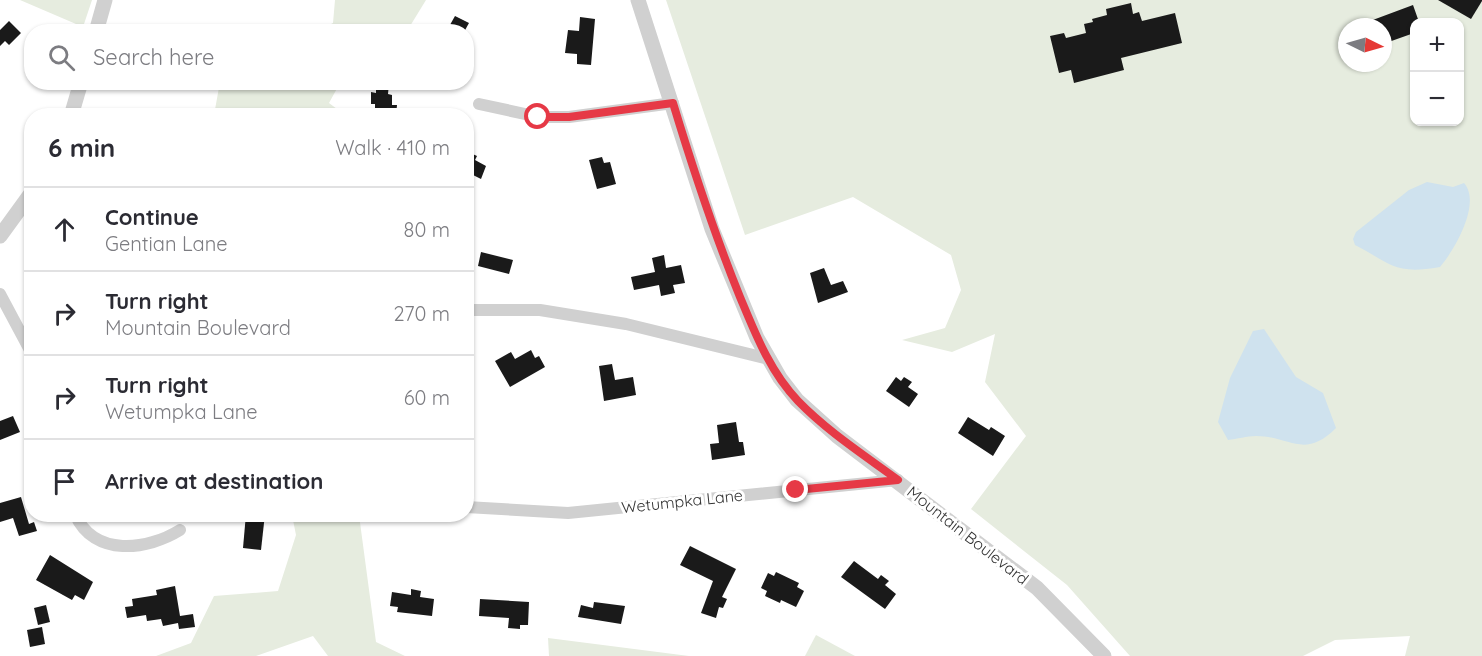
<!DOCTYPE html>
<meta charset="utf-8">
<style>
:root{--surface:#fff;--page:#f7f7f7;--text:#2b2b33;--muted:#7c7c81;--line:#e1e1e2}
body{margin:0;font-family:Quicksand,sans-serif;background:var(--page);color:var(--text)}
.controls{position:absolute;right:18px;top:18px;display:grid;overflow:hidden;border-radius:12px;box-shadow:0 2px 4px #0004}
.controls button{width:54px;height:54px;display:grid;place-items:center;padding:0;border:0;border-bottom:2px solid var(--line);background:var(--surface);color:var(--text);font:30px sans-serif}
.compass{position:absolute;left:1338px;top:18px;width:54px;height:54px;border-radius:50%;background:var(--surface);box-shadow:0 2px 4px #0004;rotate:95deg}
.stop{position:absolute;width:18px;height:18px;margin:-14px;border:4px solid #e63946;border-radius:50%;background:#fff}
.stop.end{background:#e63946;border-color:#fff;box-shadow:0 2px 6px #0008}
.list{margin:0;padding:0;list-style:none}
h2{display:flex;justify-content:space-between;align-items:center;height:78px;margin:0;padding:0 24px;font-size:26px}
h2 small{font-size:20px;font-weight:400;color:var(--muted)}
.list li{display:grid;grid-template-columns:39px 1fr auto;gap:18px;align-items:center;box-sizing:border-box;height:84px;padding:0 24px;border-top:2px solid var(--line)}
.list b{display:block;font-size:22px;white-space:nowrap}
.list p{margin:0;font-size:20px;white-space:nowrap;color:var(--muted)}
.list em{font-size:20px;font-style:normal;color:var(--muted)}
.icon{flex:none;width:33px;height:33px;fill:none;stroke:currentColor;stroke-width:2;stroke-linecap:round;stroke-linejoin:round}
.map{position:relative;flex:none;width:1482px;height:656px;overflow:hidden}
.search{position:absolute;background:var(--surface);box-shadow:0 2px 4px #0004;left:24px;top:24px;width:450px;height:66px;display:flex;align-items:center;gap:15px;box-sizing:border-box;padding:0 21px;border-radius:24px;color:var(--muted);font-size:22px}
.panel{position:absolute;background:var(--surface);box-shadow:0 2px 4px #0004;left:24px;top:108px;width:450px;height:414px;border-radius:24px}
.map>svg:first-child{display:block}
</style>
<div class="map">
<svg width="1482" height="656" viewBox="0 0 1482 656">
<rect width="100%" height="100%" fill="#fff"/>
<g fill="#e6ecdf" fill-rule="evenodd">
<path d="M20,0H92L83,27Z"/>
<path d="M335,0H426L407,31H318L333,23Z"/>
<path d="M666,0H1482V656H1405L1410,636L1335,640L1303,656H1130L1067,585L971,509L1026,436L985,382L995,334L952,352L902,340L945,328L961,290L951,255L853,197L745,235ZM1414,22H1460V122H1414ZM1347,27H1383V63H1347Z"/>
<path d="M220,82L340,83L329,103L345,115H214Z"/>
<path d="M292,515H359L376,642L405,656H328L313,636L256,656H156L191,643L214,596L278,591L296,535Z"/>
<path d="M816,635L855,656H805Z"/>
<path d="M548,638L689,656H549Z"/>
</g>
<g fill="#cfe2ee">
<path d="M1427,182L1453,187L1464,183C1482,203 1454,251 1440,267C1394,275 1392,264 1355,245L1353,239L1356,232L1409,190Z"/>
<path d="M1264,329L1296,377L1323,393L1336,428C1304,460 1290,436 1256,436C1247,436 1237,439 1228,440L1218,422L1230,378L1253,331Z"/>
</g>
<g fill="#1a1a1a">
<path d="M1438,0H1482V1L1471,19Z"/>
<path d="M1131,3L1133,14L1139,12L1142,21L1175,13L1182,43L1121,58L1124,70L1074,83L1071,70L1059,73L1050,36L1064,33L1066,38L1086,33L1084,24L1093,22L1092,19L1107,15L1106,9Z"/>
<path d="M1413,5L1419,22H1414V33L1383,44V27H1354Z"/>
<path d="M455,16L469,23L464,32H446Z"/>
<path d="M580,17L595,19L591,65L577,64V54L565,53L568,30L579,31Z"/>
<path d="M9,21L21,33L9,45L5,41L0,46V30Z"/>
<path d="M376,83H389L388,94L392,95V105H397L396,116L375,115V104H371V92L376,93Z"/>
<path d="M466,151L477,156L475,160L486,166L481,179L469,173L466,179Z"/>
<path d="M602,157L604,163L610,162L616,184L597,189L589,160Z"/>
<path d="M481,252L513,260L509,274L478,266Z"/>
<path d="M664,255L666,268L681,265L685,283L673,285L675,293L661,296L659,285L634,290L631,277L655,272L652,258Z"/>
<path d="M824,268L831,285L843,281L848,292L818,303L810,273Z"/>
<path d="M531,350L535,358L539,356L545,367L510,387L495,361L511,352L515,359Z"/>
<path d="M612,364L615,380L633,377L636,395L604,401L599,366Z"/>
<path d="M896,377L901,381L904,377L912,382L908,387L918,394L909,407L886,391Z"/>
<path d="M13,416L20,432L0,440V421Z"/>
<path d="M968,417L989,430L991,427L1005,436L993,456L958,433Z"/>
<path d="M736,422L739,442H743L745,455L712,460L710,444L719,443L717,425Z"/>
<path d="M21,497L29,524L34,522L37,531L19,536L13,518L0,522V503Z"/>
<path d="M246,514H265L261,550L243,548Z"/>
<path d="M690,546L736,569L722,597L727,599L723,608L719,607L716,618L701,613L713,581L680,565Z"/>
<path d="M50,555L93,582L84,600L75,595L72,600L36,580Z"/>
<path d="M854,561L878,579L881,575L889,581L885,585L896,594L885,609L841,577Z"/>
<path d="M776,572L799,583L797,587L804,591L796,607L781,600L780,603L765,596L767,591L761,588L768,573L774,576Z"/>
<path d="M175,586L180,616L193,614L195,627L179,629L178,623L163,626L161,619L147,621L146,615L127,618L125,607L133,606L132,599L157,595L156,590Z"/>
<path d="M411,589L421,591L420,597L434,599L432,616L397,612L398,607L390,606L392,592L411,595Z"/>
<path d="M480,599L529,602L528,625H520V629L508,628L509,618L479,616Z"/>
<path d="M594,602L625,606L621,624L578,617L581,605L593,608Z"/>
<path d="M46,605L50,622L38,625L34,608Z"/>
<path d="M42,627L45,644L30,647L27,630Z"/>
</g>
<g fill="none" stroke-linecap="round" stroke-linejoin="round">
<g stroke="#d0d0d0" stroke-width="12">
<path d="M479,104L539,117H569L673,103"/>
<path d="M0,294L32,354"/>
<path d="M466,310H540L626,324L769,359"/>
<path d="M466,507L568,513L898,480"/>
<path d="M75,514C94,558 148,550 180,530"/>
</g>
<g stroke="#d0d0d0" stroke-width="15">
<path d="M638,0L712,229L757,338L780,378L797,400L837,436L1037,588L1104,656"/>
<path d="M96,32L105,0"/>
<path d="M71,116L81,82"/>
<path d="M0,236L32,192"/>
</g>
</g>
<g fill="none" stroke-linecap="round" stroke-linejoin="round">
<path stroke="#e63946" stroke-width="8" d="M538,117H569L673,103C693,169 714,233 740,297C755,333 770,372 798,401C827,431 864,455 898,480L796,490"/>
</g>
<g text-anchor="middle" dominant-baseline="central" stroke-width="6" stroke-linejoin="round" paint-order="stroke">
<g font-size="16" fill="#333" stroke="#fff">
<text transform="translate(682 501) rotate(-6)">Wetumpka Lane</text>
<text transform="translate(968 535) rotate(38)">Mountain Boulevard</text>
</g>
</g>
</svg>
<div class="controls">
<button>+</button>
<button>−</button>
</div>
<svg class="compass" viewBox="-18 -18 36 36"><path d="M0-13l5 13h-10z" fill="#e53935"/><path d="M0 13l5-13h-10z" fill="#7c7c81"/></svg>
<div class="stop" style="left:538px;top:117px"></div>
<div class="stop end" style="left:796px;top:490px"></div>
<div class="search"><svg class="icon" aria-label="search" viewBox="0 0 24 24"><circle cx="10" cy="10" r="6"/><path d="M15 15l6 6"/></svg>Search here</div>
<section class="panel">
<h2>6 min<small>Walk · 410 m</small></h2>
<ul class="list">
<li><svg class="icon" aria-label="ahead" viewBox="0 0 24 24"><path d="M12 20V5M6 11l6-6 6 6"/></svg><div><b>Continue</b><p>Gentian Lane</p></div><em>80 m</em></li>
<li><svg class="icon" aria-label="right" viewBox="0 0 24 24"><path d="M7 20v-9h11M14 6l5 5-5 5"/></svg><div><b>Turn right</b><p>Mountain Boulevard</p></div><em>270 m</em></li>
<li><svg class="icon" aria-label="right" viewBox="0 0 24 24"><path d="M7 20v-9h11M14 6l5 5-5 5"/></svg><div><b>Turn right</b><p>Wetumpka Lane</p></div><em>60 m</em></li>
<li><svg class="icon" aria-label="arrive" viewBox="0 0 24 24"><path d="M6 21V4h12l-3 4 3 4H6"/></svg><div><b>Arrive at destination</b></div></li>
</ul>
</section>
</div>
